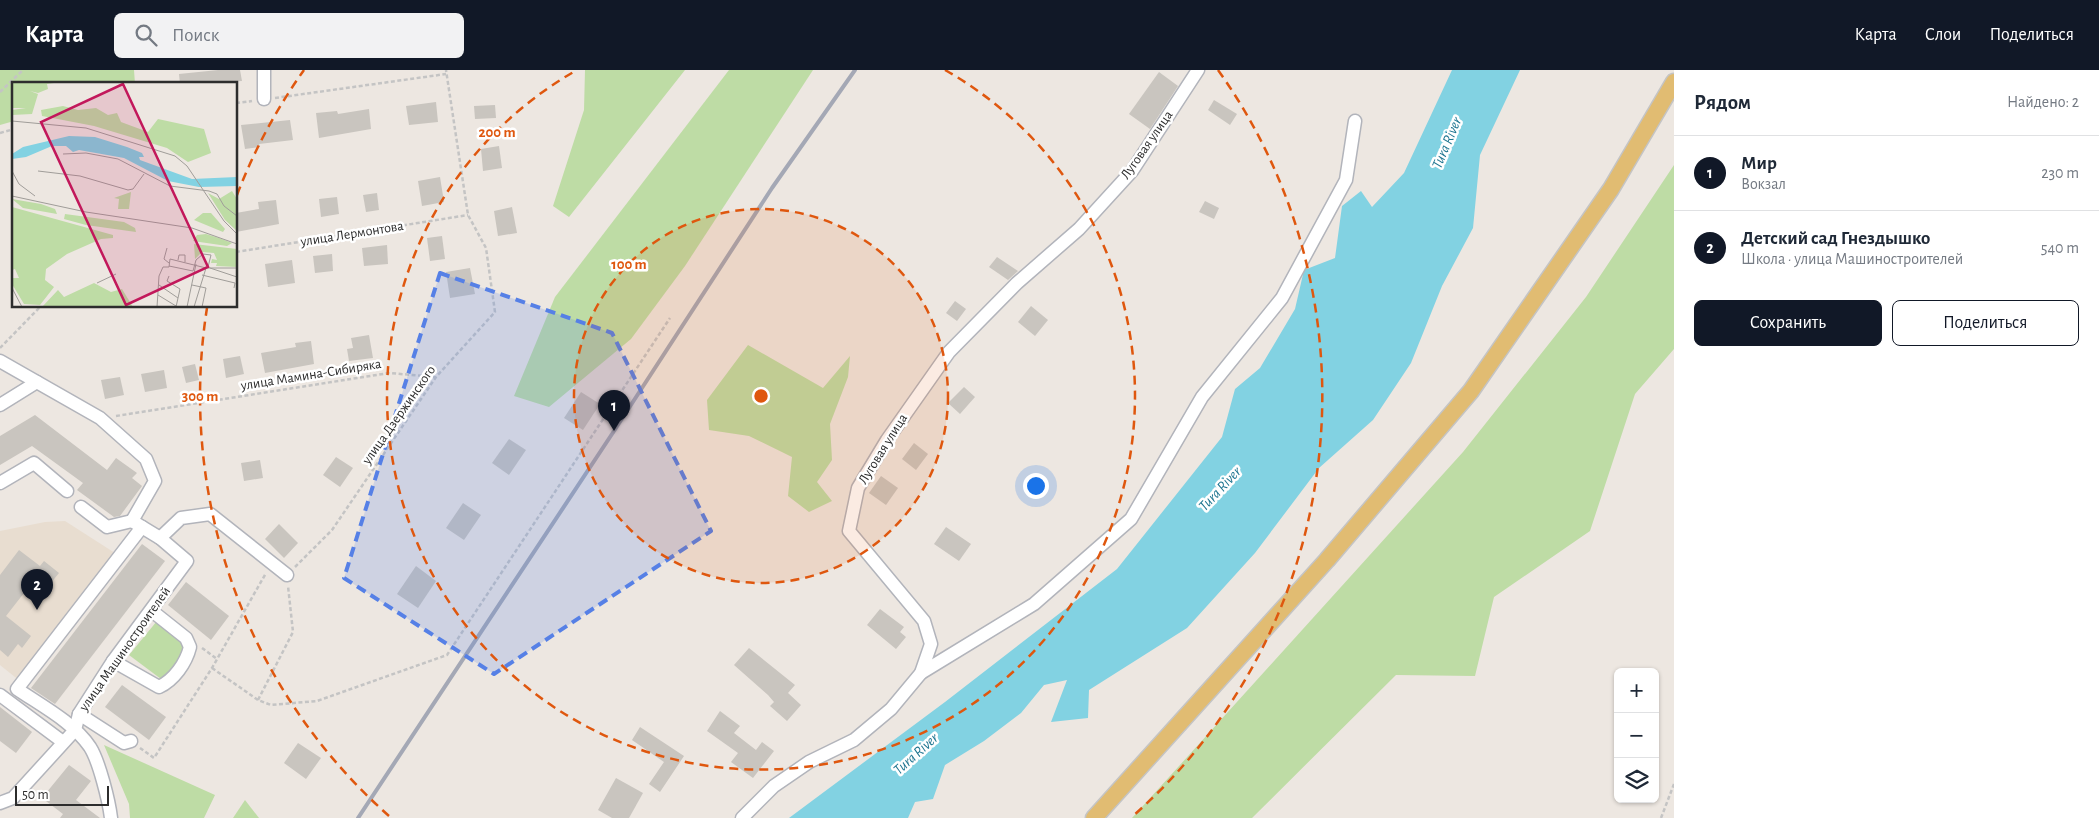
<!DOCTYPE html>
<html lang="ru">
<meta charset="utf-8">
<style>
:root{--surface:#fff;--page:#f2f2f3;--text:#1f2937;--muted:#747a83;--line:#e0e1e3;--accent:#111827}
body{margin:0;font-family:"Alegreya Sans",sans-serif;background:var(--page);color:var(--text)}
.controls{position:absolute;right:15px;bottom:15px;display:grid;overflow:hidden;border-radius:8px;box-shadow:0 1px 4px #0004}
.controls button{width:45px;height:45px;display:grid;place-items:center;padding:0;border:0;border-bottom:1px solid var(--line);background:var(--surface);color:var(--text);font:25px sans-serif}
.scale{position:absolute;left:15px;bottom:12px;width:94px;box-sizing:border-box;padding-left:5px;border:2px solid #2d2d2d;border-top:0;font-size:14px;line-height:18px;white-space:nowrap;color:#2d2d2d;-webkit-text-stroke:4px #fff;paint-order:stroke}
.you{position:absolute;left:1035px;top:415px;width:18px;height:18px;margin:-12px;border:4px solid #fff;border-radius:50%;background:#1a73e8;box-shadow:0 0 0 8px #1a73e833}
.badge{display:grid;place-items:center;width:32px;height:32px;border-radius:50%;background:var(--accent);color:#fff;font-size:16px;font-weight:700}
.pin{position:absolute;translate:-50% -41px;filter:drop-shadow(0 1px 2px #0008)}
.pin::after{content:'';position:absolute;top:26px;width:18px;height:15px;background:inherit;clip-path:polygon(0 0,100% 0,50% 100%)}
.list{margin:0;padding:0;list-style:none}
h2{display:flex;justify-content:space-between;align-items:center;height:65px;margin:0;padding:0 20px;font-size:21px}
h2 small{font-size:16px;font-weight:400;color:var(--muted)}
.list li{display:grid;grid-template-columns:32px 1fr auto;gap:15px;align-items:center;box-sizing:border-box;height:75px;padding:0 20px;border-top:1px solid var(--line)}
.list b{display:block;font-size:19px;white-space:nowrap}
.list p{margin:0;font-size:16px;white-space:nowrap;color:var(--muted)}
.list em{font-size:16px;font-style:normal;color:var(--muted)}
.actions{display:flex;gap:10px;padding:15px 20px}
.actions a{flex:1;padding:11px 0;border:1px solid var(--accent);border-radius:8px;text-align:center;font-size:18px;color:var(--accent)}
.actions .main{background:var(--accent);color:#fff}
.icon{flex:none;width:28px;height:28px;fill:none;stroke:currentColor;stroke-width:2;stroke-linecap:round;stroke-linejoin:round}
.map{position:relative;flex:none;width:1674px;height:748px;overflow:hidden}
header{display:flex;align-items:center;gap:30px;box-sizing:border-box;height:70px;padding:0 25px;background:var(--accent);color:#fff}
header strong{font-size:24px}
nav{display:flex;gap:28px;margin-inline-start:auto;font-size:18px}
.search{width:350px;height:45px;background:var(--page);display:flex;align-items:center;gap:12px;box-sizing:border-box;padding:0 18px;border-radius:8px;color:var(--muted);font-size:19px}
main{display:flex}
aside{flex:1;background:var(--surface)}
.map>svg:first-child{display:block}
</style>
<header>
<strong>Карта</strong>
<div class="search"><svg class="icon" aria-label="search" viewBox="0 0 24 24"><circle cx="10" cy="10" r="6"/><path d="M15 15l6 6"/></svg>Поиск</div>
<nav><a>Карта</a><a>Слои</a><a>Поделиться</a></nav>
</header>
<main>
<div class="map">
<svg width="1674" height="748" viewBox="0 0 1674 748">
<rect width="100%" height="100%" fill="#ede7e1"/>
<path fill="#e8ddd0" d="M65,451L118,485L20,611L0,595V461L45,452Z"/>
<g fill="#bedca5">
<path d="M0,0H134L135,14H14V51L0,55Z"/>
<path d="M585,0H685L569,147L553,136L584,40Z"/>
<path d="M729,0H813L685,196L631,269L549,337L514,326L555,227Z"/>
<path d="M1674,95V279L1635,324L1590,461L1494,527L1475,606L1396,605L1252,748H1132L1463,382L1586,227Z"/>
<path d="M748,275L823,318L850,286L848,307L830,354L832,390L817,412L832,431L809,442L788,426L792,387L749,366L709,360L707,330Z"/>
<path d="M157,551L192,579L169,615L129,585Z"/>
<path d="M104,675L215,725L204,748H130L129,734Z"/>
<path d="M245,730L259,748H233Z"/>
</g>
<path fill="#82d2e2" d="M1452,0H1520L1480,85L1473,158L1442,216L1411,293L1373,350L1319,398L1255,483L1187,558L1089,620L1088,648L1051,652L1067,610L1044,615L1021,643L984,671L945,695L933,729L915,732L908,748H789L945,632L1117,499L1222,367L1235,319L1260,298L1295,239L1304,200L1335,188L1342,136L1361,121L1372,137L1404,103Z"/>
<g fill="#c9c5bf">
<path d="M218,0H240L242,11L180,14L179,4Z"/>
<path d="M1159,2L1178,16L1150,59L1129,44Z"/>
<path d="M1214,30L1237,44L1230,55L1208,40Z"/>
<path d="M436,32L438,52L409,55L406,36Z"/>
<path d="M495,35L496,48L475,49L474,36Z"/>
<path d="M369,39L371,59L319,68L316,43L337,41L338,44Z"/>
<path d="M290,50L293,70L259,74L260,77L245,79L241,55Z"/>
<path d="M499,76L502,98L483,101L481,79Z"/>
<path d="M440,107L444,132L422,136L418,111Z"/>
<path d="M377,123L379,140L366,142L363,125Z"/>
<path d="M337,127L339,144L321,147L319,129Z"/>
<path d="M276,130L279,154L236,162V143L259,139L258,132Z"/>
<path d="M1205,131L1219,138L1214,149L1199,142Z"/>
<path d="M512,137L517,163L498,166L494,141Z"/>
<path d="M442,166L445,189L430,191L427,168Z"/>
<path d="M387,175L388,194L364,196L362,178Z"/>
<path d="M332,184L333,201L315,203L313,186Z"/>
<path d="M997,187L1018,201L1008,210L989,197Z"/>
<path d="M292,190L295,213L268,217L265,194Z"/>
<path d="M470,198L475,224L450,228L446,202Z"/>
<path d="M955,231L966,239L957,251L946,243Z"/>
<path d="M1031,236L1048,250L1035,266L1018,252Z"/>
<path d="M369,265L373,288L349,291L347,279L353,278L351,268Z"/>
<path d="M311,271L314,294L265,303L261,283L296,277L295,273Z"/>
<path d="M240,286L244,304L226,308L223,289Z"/>
<path d="M195,294L199,310L186,313L182,297Z"/>
<path d="M164,300L167,318L145,322L141,304Z"/>
<path d="M120,307L124,325L105,329L101,310Z"/>
<path d="M964,317L975,327L960,344L948,333Z"/>
<path d="M581,322L600,334L583,360L564,348Z"/>
<path d="M35,345L107,400L116,388L137,403L132,408L142,416L120,446L114,447L77,420L83,413L32,376L0,395V366Z"/>
<path d="M509,369L526,380L509,405L492,393Z"/>
<path d="M914,373L928,384L916,400L902,389Z"/>
<path d="M336,387L353,398L340,417L323,405Z"/>
<path d="M260,390L263,408L244,411L241,393Z"/>
<path d="M881,406L898,418L886,435L869,423Z"/>
<path d="M463,433L481,445L464,470L446,458Z"/>
<path d="M279,454L298,473L284,488L265,469Z"/>
<path d="M946,457L971,474L959,491L934,474Z"/>
<path d="M142,474L165,491L55,634L31,618Z"/>
<path d="M19,480L40,496L44,491L59,503L50,514L38,505L6,546L31,566L22,578L18,574L8,587L0,580V505Z"/>
<path d="M416,496L436,511L418,538L397,524Z"/>
<path d="M186,512L229,546L211,570L168,535Z"/>
<path d="M880,539L904,557L900,562L906,567L896,579L867,555Z"/>
<path d="M749,578L795,615L788,623L801,635L787,651L770,636L774,632L768,625L734,595Z"/>
<path d="M122,615L166,647L149,670L105,637Z"/>
<path d="M0,637L32,662L16,683L0,671Z"/>
<path d="M720,641L740,656L734,663L756,680L762,672L774,681L753,708L731,692L738,683L707,661Z"/>
<path d="M640,657L684,686L660,722L649,714L664,692L632,670Z"/>
<path d="M298,673L321,688L306,709L284,693Z"/>
<path d="M69,695L91,711L76,730L100,748H60L63,744L42,728Z"/>
<path d="M616,708L643,723L629,748H612L598,740Z"/>
</g>
<g fill="none" stroke-linecap="round" stroke-linejoin="round">
<defs>
<g id="minor">
<path d="M264,29V0"/>
<path d="M0,291L100,348L146,389L155,411L132,451L160,468L187,491L113,591L79,644L75,660L13,728L0,733"/>
<path d="M0,335L37,312"/>
<path d="M0,413L34,393L67,421"/>
<path d="M81,437L107,457L132,451"/>
<path d="M160,468L181,448L210,444L287,505"/>
<path d="M113,591L159,617C174,610 186,593 190,577L186,568L152,541"/>
<path d="M921,603L1034,534L1131,449L1202,327L1282,228L1346,110L1355,51"/>
<path d="M0,625L63,672"/>
<path d="M79,644L124,673L131,671"/>
<path d="M111,748C109,731 99,691 90,677C73,652 42,636 17,619L142,457"/>
<path d="M742,748L774,716L809,692L854,670L891,639L921,603L931,574L924,551L849,461L858,418L887,370L949,282L1017,213L1079,159L1132,101L1198,0"/>
</g>
<path id="major" d="M1094,748L1327,490L1471,321L1611,119L1674,12"/>
</defs>
<use href="#minor" stroke="#b2b4bb" stroke-width="15"/>
<use href="#major" stroke="#c4c4c4" stroke-width="19"/>
<g stroke="#c4c4c4" stroke-width="2.5" stroke-dasharray="4 2.5" stroke-linecap="butt">
<path d="M0,22L23,0"/>
<path d="M275,28L446,4"/>
<path d="M236,33L252,31"/>
<path d="M0,63L14,59"/>
<path d="M236,182L468,145"/>
<path d="M0,278L41,236"/>
<path d="M116,346L389,303L436,307"/>
<path d="M295,497L332,460L436,307L495,242L486,178L468,145L446,0"/>
<path d="M202,578L217,589"/>
<path d="M212,598L258,630L271,635L317,631L447,585L670,248"/>
<path d="M258,630L293,562L288,516"/>
<path d="M140,678L154,688L212,598L266,503"/>
<path d="M1661,748L1674,714"/>
</g>
<use href="#minor" stroke="#fff" stroke-width="12"/>
<use href="#major" stroke="#e1bc72" stroke-width="16"/>
<path stroke="#a4a8b5" stroke-width="4" d="M358,748L614,361L772,118L855,0"/>
</g>
<path fill="#5680e6" fill-opacity="0.2" stroke="#5680e6" stroke-width="4" stroke-dasharray="10 6" stroke-linejoin="round" d="M440,203L612,263L711,461L494,604L344,508Z"/>
<circle cx="761" cy="326" r="187" fill="#df570e" fill-opacity=".12"/>
<g fill="none" stroke="#df570e" stroke-width="2.5" stroke-dasharray="9 6">
<circle cx="761" cy="326" r="187"/>
<path d="M945 0A374 374 0 1 1 577 0"/>
<path d="M389 746A561 561 0 0 1 207 238M237 125A561 561 0 0 1 304 0M1218 0A561 561 0 0 1 1133 746"/>
</g>
<g text-anchor="middle" dominant-baseline="central" stroke-width="5" stroke-linejoin="round" paint-order="stroke">
<g font-size="14" fill="#2d2d2d" stroke="#fff">
<text transform="translate(1147 75) rotate(-55)">Луговая улица</text>
<text transform="translate(352 164) rotate(-9)">улица Лермонтова</text>
<text transform="translate(311 305) rotate(-9)">улица Мамина-Сибиряка</text>
<text transform="translate(399 345) rotate(-55)">улица Дзержинского</text>
<text transform="translate(883 379) rotate(-58)">Луговая улица</text>
<text transform="translate(125 579) rotate(-55)">улица Машиностроителей</text>
</g>
<g font-size="15" font-style="italic" fill="#1e7590" stroke="#fff">
<text transform="translate(1447 73) rotate(-67)">Tura River</text>
<text transform="translate(1220 419) rotate(-47)">Tura River</text>
<text transform="translate(916 684) rotate(-42)">Tura River</text>
</g>
</g>
<g transform="translate(12 12)">
<rect width="225" height="225" fill="#ede7e1"/>
<path d="M0,0H49L35,2L36,7L26,11L18,9L26,12L20,32L0,33V28L14,26H0ZM51,24L66,28L84,26L96,33L105,31L109,40L136,50L146,37L192,47L199,71L176,80L155,66L82,44L30,34L29,28ZM220,109L225,117V149L213,138L196,111L207,117ZM119,110L117,127H106L107,117L102,116ZM0,117L29,122L43,127L45,132L11,126ZM0,125L101,153V156L89,157L55,172L34,187L33,198L42,205L28,223L12,222L0,202V196H7L3,187L0,188ZM191,131H199L213,147L211,150L182,138ZM53,132L112,140L123,146L124,150L74,143L52,137ZM194,152L207,156L220,161L215,164L181,159L185,153ZM182,162L225,167V185L204,184L205,181H199L200,177L205,178L202,171L190,170L183,177ZM82,201L99,210L110,207L121,225H30L46,208L52,215Z" fill="#bedca5"/>
<path d="M57,54L83,55L115,65L130,71L132,75H127L128,78L180,97L225,95V104L187,105L156,99L112,76L67,68L61,70L54,64H40L14,75L0,77V72L11,65Z" fill="#82d2e2"/>
<path fill="none" stroke="#a09d99" stroke-width="1" d="M0,39L74,46L163,74L175,84L212,139L225,152M51,72L74,71L106,77L158,104L197,109L205,112L212,124L225,134M0,89L7,102L23,114M26,89L68,94L116,108L121,107L132,92M0,114L74,130L180,146L225,162M155,166L152,177L157,181M166,178L167,173H173V180M157,184L181,189L184,178L191,172L199,173L196,185M198,186L225,195M190,193L223,201L222,206M157,194L155,199L168,207L164,225M85,201L104,192M147,203L166,216M180,203L194,206L190,225M0,206L10,225M146,213L164,224M145,225L147,194L151,185H157L158,177L194,186H225M175,225L184,182M182,225L194,186"/>
<path fill="#c2185b" fill-opacity="0.15" stroke="#c2185b" stroke-width="2.5" d="M111,2L196,185L114,223L29,40Z"/>
<rect width="225" height="225" fill="none" stroke="#2d2d2d" stroke-width="2.5"/>
</g>
<circle cx="761" cy="326" r="8" fill="#df570e" stroke="#fff" stroke-width="2.5"/>
<g font-size="15" text-anchor="middle" font-weight="bold" fill="#df570e" stroke="#fff" stroke-width="5" stroke-linejoin="round" paint-order="stroke">
<text x="497" y="67">200 m</text>
<text x="629" y="199">100 m</text>
<text x="200" y="331">300 m</text>
</g>
</svg>
<div class="controls">
<button>+</button>
<button>−</button>
<button><svg class="icon" aria-label="layers" viewBox="0 0 24 24"><path d="M12 4l9 5-9 5-9-5zM3 14l9 5 9-5"/></svg></button>
</div>
<div class="scale">50 m</div>
<div class="you"></div>
<div class="pin badge" style="left:614px;top:361px">1</div>
<div class="pin badge" style="left:37px;top:540px">2</div>
</div>
<aside>
<h2>Рядом<small>Найдено: 2</small></h2>
<ul class="list">
<li><span class="badge">1</span><div><b>Мир</b><p>Вокзал</p></div><em>230 m</em></li>
<li><span class="badge">2</span><div><b>Детский сад Гнездышко</b><p>Школа · улица Машиностроителей</p></div><em>540 m</em></li>
</ul>
<div class="actions"><a class="main">Сохранить</a><a>Поделиться</a></div>
</aside>
</main>
